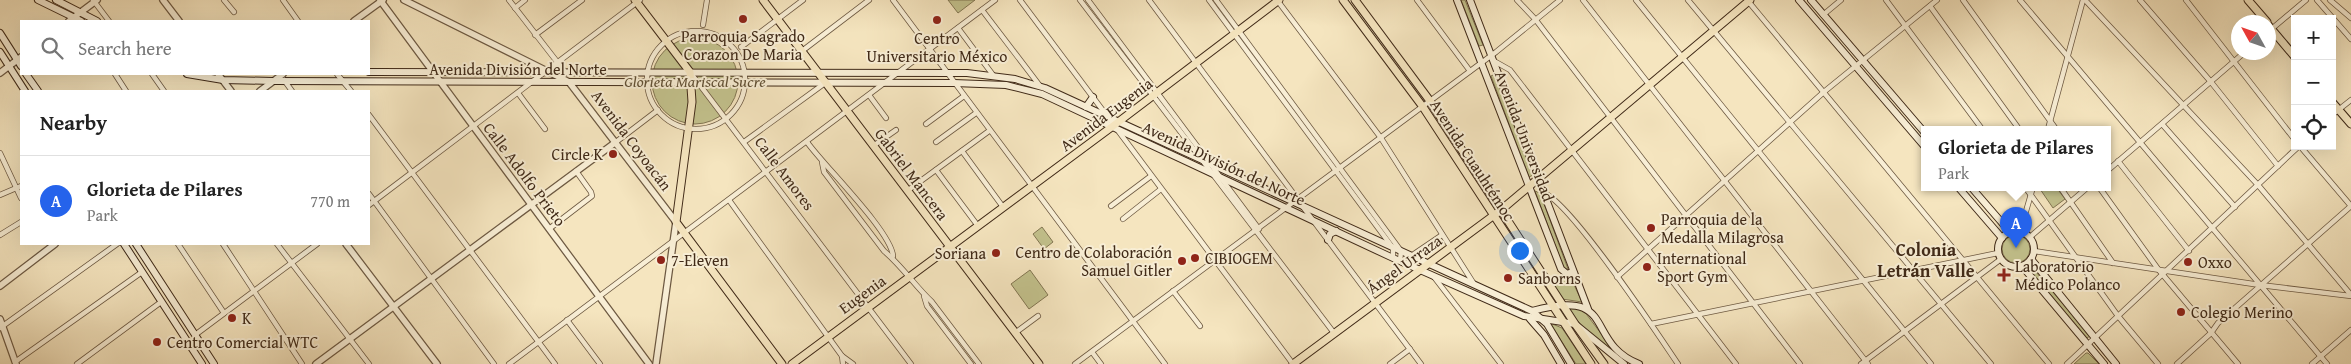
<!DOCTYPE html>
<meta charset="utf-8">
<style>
:root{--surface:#fff;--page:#f2f2f2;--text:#222;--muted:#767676;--line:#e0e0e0;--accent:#2563eb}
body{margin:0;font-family:"Gentium Book Plus",serif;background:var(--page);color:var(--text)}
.controls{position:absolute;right:15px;top:15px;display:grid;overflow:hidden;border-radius:0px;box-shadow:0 5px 20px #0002}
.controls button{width:45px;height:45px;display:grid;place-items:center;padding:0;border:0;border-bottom:1px solid var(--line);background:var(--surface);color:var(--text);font:25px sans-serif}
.compass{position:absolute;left:2231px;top:15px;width:45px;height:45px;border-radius:50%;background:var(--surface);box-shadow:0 5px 20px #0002;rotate:310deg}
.you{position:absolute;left:1519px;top:250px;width:18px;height:18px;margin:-12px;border:4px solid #fff;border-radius:50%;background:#1a73e8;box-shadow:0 0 0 8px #1a73e833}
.badge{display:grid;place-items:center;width:32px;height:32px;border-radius:50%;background:var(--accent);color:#fff;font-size:16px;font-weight:700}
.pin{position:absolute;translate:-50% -41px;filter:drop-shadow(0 1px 2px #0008)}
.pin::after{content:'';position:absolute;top:26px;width:18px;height:15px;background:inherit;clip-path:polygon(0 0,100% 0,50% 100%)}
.popup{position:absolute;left:1921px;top:126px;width:190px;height:65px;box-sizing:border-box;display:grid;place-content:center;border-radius:0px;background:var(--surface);filter:drop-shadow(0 1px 4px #0005);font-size:16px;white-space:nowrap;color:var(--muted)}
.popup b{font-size:19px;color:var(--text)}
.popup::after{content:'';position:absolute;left:50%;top:100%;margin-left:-10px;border:10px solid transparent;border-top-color:var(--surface)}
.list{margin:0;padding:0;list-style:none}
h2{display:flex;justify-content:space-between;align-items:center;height:65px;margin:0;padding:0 20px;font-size:21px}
h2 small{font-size:16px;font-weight:400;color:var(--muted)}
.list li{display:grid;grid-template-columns:32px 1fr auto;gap:15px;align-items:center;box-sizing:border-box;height:90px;padding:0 20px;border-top:1px solid var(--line)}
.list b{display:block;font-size:19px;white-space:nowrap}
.list p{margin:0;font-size:16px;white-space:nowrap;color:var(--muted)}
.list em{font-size:16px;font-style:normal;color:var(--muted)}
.icon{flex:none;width:28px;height:28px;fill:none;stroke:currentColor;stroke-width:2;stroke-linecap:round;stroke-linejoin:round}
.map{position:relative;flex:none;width:2351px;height:364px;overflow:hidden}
.search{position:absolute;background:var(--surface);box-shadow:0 5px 20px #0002;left:20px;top:20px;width:350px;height:55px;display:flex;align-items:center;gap:12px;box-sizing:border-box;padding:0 18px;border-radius:0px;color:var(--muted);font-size:19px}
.panel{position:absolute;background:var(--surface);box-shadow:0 5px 20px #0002;left:20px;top:90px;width:350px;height:155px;border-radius:0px}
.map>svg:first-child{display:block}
</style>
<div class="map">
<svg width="2351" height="364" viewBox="0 0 2351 364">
<rect width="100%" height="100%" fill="#f5e5bf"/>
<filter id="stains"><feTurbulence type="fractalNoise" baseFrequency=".004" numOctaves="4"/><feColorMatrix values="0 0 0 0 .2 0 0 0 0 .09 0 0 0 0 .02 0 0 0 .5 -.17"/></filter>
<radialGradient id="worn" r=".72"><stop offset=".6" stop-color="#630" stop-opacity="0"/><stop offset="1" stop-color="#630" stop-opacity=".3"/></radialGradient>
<g fill="#c3c28d" stroke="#827652">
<path d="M948,0H975L958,13Z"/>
<path d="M1461,0H1465L1483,45L1479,46Z"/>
<circle cx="695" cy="81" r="43"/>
<path d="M1495,74L1533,175L1529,177L1491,76Z"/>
<path d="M2044,187H2056L2065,199L2053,208L2040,189Z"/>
<path d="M1535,191L1540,193L1568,269H1564Z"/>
<path d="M1042,227L1053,242L1044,249L1033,234Z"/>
<circle cx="2016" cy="249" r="14"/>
<path d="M2031,266L2090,336L2087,338L2028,268Z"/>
<path d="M1030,270L1048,295L1029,309L1011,284Z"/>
<path d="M1570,276L1582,302L1562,299L1553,285L1562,277Z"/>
<path d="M1575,307L1584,311L1618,356L1575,321L1567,308Z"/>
<path d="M1550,323L1562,328L1586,364H1576Z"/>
<path d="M2086,353H2088L2099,364H2074Z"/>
</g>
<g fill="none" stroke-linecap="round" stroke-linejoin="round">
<defs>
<g id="minor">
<path d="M93,0L109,21"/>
<path d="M224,0L234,12"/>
<path d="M283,0L298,21"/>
<path d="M509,0L565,72"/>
<path d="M893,0L1165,364"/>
<path d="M1020,0L1293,364"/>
<path d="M1080,0L1334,333"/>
<path d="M1088,0L1259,229"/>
<path d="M1149,0L1299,201"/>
<path d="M1209,0L1393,248V258"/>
<path d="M1216,0L1401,251L1400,261"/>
<path d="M1277,0L1381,138L1474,284"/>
<path d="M1417,0L1470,71"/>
<path d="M1517,0L1535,19L1800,364"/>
<path d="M1583,0L1868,364"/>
<path d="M1636,0L1931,364"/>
<path d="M1688,0L1991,364"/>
<path d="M1886,0L1982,129"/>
<path d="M1963,0L2056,129"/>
<path d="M2020,0L2327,364"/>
<path d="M2085,0L2258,185L2351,295"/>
<path d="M2140,0L2211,82L2278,166"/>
<path d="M2186,0L2295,140"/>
<path d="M2317,0L2351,39"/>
<path d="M2330,0L2351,18"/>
<path d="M1748,1L2049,364"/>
<path d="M1930,6L2019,129"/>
<path d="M515,8L525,0"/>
<path d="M982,10L1040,86"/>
<path d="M1823,15L1841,0"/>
<path d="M703,25L707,0"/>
<path d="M958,28L993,75"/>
<circle cx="696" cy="80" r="49"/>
<path d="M2268,32L2306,0"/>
<path d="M535,35L582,0"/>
<path d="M741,47L803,0"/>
<path d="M802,51L869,0"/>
<path d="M1494,61L1510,70L1736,364"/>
<path d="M690,72L911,364"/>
<path d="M115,74L126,91"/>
<path d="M152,74L164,91"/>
<path d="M337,74L351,91"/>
<path d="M284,80L292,91"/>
<path d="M518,93L545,129"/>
<path d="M869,95L886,118"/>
<path d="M369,115L555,364"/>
<path d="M2332,115L2351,100"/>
<path d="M926,124L964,96"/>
<path d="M2162,124L2235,207"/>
<path d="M2048,129L2083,0"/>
<path d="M616,142L658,110"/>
<path d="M744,142L825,83"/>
<path d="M807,142C823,165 891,231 893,256"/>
<path d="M936,142L976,113"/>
<path d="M873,146L896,130"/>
<path d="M2300,146L2351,206"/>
<path d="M962,151L1003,207"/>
<path d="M0,153L21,198"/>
<path d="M2118,161L2189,251"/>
<path d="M822,162L824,172L884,251C902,266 915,286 932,302L979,364"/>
<path d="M936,170L978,226"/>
<path d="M2107,171L2245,52"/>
<path d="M2025,187L2118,316L2158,364"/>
<path d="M2060,187L2113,263"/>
<path d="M2099,187L2158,269L2238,364"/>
<path d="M907,191L989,131"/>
<path d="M1544,193C1571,203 1657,333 1678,364"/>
<path d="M369,194L494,364"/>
<path d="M0,195L21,186"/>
<path d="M729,200L842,356L853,364"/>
<path d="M369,205L640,0"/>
<path d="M1111,206L1151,176"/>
<path d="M1303,207L1421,364"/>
<path d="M1123,219L1161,189"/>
<path d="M549,229L592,196L591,192L576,171"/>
<path d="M2020,232L2033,187"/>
<path d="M0,235L21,222"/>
<path d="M2030,237L2088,187"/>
<path d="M178,244L224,313"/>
<path d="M223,244L302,364"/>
<path d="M277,244L369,364"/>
<path d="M2034,251L2260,285L2351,296"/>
<path d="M1411,256L1442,235"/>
<path d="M1434,277L1501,364"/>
<path d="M1617,277L1825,91L1937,0"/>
<path d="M1173,291L1200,326"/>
<path d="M924,296L927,306L971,364"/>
<path d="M567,320L600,364"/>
<path d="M1651,324L1998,253"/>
<path d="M0,328L117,244"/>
<path d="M1015,333L1038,316"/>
<path d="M195,335L317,244"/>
<path d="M1092,352L1101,364"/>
<path d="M842,356L843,364"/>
<path d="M15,362L142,272"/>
<path d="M77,364L161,302"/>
<path d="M509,364L995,0"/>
<path d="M1075,364L1496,52L1560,0"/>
<path d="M1390,364L1410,349"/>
<path d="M1861,364L2001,259"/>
<path d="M2067,364L2299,146"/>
<path d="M2177,364L2211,333L2218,323L2351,206"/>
<path d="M2312,364L2351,330"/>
</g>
<g id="tertiary">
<path d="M163,0L179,21"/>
<path d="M380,0L649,364"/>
<path d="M404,0L569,82L676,222L656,364"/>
<path d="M69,21L97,0"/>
<path d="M354,21L383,0"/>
<path d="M0,73L21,57"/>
<path d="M218,74L231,91"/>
<path d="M260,91L283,74"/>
<path d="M346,244L437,364"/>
<path d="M0,286L55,244"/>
<path d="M0,319L16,364"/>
<path d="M316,364L616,142"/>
</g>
<g id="secondary">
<path d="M38,0L81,21"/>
<path d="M56,0L97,21"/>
<path d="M1457,0L1561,269L1567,274L1572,272"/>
<path d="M1470,0L1588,309"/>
<path d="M1799,0L1925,147"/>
<path d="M1811,0L1925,133"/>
<path d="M0,33L21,66"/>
<path d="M0,52L25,91"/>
<path d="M369,72L967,73L1015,79L1045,88L1532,311L1547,324L1571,364"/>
<path d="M26,74L38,91"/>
<path d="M187,74L223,80L273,81L954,83L1006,85L1042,94L1393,258L1524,316L1575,324L1624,364"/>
<path d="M1086,107L1093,97"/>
<path d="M1958,187L2002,238"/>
<path d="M1971,187L2010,232"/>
<circle cx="2016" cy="249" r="18"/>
<path d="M1328,240L1330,234L1336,231"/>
<path d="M124,244L202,364"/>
<path d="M136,244L214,364"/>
<path d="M2031,259L2116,364"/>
<path d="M2022,266L2104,364"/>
<path d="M1532,311C1619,287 1583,342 1639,364"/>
<path d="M1530,319L1544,335L1561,364"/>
</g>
<g id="primary">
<path d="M635,0L690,72L692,102L676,222L782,364"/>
<path d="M763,0L1039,364"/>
<path d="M1343,0L1423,107L1591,364"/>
<path d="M1355,0L1430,101L1575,324L1604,364"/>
<path d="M2248,0L2267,22"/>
<path d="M2268,25L2295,57"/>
<path d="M2332,102L2351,124"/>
<path d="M792,364L1113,126L1279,0"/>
<path d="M1293,364L1501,210L1750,0"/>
</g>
</defs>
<use href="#minor" stroke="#6d5942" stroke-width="6"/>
<use href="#tertiary" stroke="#6d5942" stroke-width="8"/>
<use href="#secondary" stroke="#402a18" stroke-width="8"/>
<use href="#primary" stroke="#402a18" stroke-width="9"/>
<use href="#minor" stroke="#f8eed5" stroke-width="4.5"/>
<use href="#tertiary" stroke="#f8eed5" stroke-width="5.5"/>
<use href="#secondary" stroke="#f8eed5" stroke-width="6"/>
<use href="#primary" stroke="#f5e5bf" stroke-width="7"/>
</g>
<g fill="#8f2418" stroke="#f8eed5" stroke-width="2">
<circle cx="743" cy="19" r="5"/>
<circle cx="937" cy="20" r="5"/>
<circle cx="613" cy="154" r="5"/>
<circle cx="1651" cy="228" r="5"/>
<circle cx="996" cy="253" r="5"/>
<circle cx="1195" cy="258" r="5"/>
<circle cx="661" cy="260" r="5"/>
<circle cx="1182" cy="261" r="5"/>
<circle cx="2188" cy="262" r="5"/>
<circle cx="1647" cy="267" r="5"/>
<path d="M2001.5 267.5h5v5h5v5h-5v5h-5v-5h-5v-5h5z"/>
<circle cx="1508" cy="278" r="5"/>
<circle cx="2181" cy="312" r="5"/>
<circle cx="232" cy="318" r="5"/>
<circle cx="157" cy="342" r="5"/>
</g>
<g text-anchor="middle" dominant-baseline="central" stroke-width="4" stroke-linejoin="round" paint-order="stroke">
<g font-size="16" fill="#402a18" stroke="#f8eed5" text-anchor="start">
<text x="743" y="36" text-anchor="middle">Parroquia Sagrado<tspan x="743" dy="18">Corazon De Maria</tspan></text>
<text x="937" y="38" text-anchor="middle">Centro<tspan x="937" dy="18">Universitario México</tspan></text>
<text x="603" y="154" text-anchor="end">Circle K</text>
<text x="1661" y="219">Parroquia de la<tspan x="1661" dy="18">Medalla Milagrosa</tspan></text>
<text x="1172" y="252" text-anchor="end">Centro de Colaboración<tspan x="1172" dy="18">Samuel Gitler</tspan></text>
<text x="986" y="253" text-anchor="end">Soriana</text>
<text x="1205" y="258">CIBIOGEM</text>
<text x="1657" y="258">International<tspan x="1657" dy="18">Sport Gym</tspan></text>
<text x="671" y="260">7-Eleven</text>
<text x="2198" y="262">Oxxo</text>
<text x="2015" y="266">Laboratorio<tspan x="2015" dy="18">Médico Polanco</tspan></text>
<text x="1518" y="278">Sanborns</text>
<text x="2191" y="312">Colegio Merino</text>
<text x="242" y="318">K</text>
<text x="167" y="342">Centro Comercial WTC</text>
</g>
<g font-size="16" fill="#402a18" stroke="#f8eed5">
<text x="518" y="69">Avenida División del Norte</text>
<text transform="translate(1106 114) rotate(-37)">Avenida Eugenia</text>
<text transform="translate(1525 136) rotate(69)">Avenida Universidad</text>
<text transform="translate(632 140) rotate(53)">Avenida Coyoacán</text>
<text transform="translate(1473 160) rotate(57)">Avenida Cuauhtémoc</text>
<text transform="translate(1224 163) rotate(25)">Avenida División del Norte</text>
<text transform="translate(785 173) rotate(53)">Calle Amores</text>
<text transform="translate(525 174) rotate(53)">Calle Adolfo Prieto</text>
<text transform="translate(912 174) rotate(53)">Gabriel Mancera</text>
<text transform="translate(1404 264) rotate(-36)">Ángel Urraza</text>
<text transform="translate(862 294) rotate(-36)">Eugenia</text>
</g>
<g font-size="16" font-style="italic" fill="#615035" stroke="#f8eed5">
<text x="695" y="81">Glorieta Mariscal Sucre</text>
</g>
<g font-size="18" font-weight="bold" fill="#402a18" stroke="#f8eed5">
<text x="1926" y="249">Colonia<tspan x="1926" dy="21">Letrán Valle</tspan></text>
</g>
</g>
<rect width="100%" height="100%" filter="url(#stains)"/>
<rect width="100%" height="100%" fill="url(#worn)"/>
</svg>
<div class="controls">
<button>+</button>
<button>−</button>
<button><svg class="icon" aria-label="locate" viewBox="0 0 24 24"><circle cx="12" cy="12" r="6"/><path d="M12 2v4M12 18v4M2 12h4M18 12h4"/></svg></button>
</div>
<svg class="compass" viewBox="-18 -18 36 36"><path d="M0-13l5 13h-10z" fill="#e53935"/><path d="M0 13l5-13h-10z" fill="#767676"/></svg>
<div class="you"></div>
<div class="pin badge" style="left:2016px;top:248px">A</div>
<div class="popup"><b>Glorieta de Pilares</b>Park</div>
<div class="search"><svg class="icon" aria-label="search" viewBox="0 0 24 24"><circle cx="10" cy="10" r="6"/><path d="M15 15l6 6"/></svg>Search here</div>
<section class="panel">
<h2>Nearby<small></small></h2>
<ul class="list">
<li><span class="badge">A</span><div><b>Glorieta de Pilares</b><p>Park</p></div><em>770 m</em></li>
</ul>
</section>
</div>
